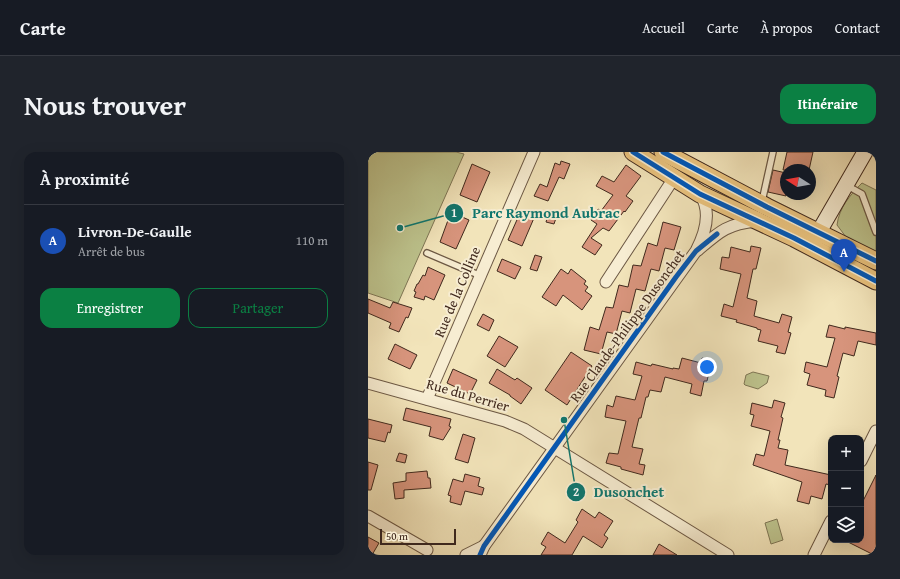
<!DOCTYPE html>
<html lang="fr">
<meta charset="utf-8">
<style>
:root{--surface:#171b24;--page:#20242c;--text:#f1f3f6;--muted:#9ea1a6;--line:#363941;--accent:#0b8043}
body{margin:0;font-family:"Gentium Book Plus",serif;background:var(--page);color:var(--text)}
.controls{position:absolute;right:12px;bottom:12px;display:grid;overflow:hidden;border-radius:8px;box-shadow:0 4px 16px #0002}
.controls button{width:36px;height:36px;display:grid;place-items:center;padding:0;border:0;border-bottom:1px solid var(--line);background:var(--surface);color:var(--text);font:20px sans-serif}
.compass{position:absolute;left:412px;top:12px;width:36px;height:36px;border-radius:50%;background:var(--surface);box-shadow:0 4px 16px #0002;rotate:281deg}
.scale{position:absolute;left:12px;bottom:10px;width:76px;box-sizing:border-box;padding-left:4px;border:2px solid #40291d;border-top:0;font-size:11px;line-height:14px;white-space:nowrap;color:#40291d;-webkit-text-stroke:3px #f7edd2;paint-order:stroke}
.you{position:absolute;left:339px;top:215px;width:14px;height:14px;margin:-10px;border:3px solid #fff;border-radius:50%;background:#1a73e8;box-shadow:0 0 0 6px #1a73e833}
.badge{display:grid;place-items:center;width:26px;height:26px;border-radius:50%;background:var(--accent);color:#fff;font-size:13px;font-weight:700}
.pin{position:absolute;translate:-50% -33px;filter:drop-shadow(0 1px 2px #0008)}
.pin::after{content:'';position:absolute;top:21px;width:14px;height:12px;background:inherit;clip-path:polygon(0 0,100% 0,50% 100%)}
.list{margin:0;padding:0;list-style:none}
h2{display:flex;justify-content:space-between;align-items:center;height:52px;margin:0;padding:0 16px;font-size:17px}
h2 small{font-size:13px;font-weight:400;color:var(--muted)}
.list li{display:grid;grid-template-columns:26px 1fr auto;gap:12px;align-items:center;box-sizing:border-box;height:72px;padding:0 16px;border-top:1px solid var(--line)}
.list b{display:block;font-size:15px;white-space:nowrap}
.list p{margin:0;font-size:13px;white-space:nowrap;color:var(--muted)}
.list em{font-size:13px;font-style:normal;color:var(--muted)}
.actions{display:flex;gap:8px;padding:12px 16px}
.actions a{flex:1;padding:9px 0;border:1px solid var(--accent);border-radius:12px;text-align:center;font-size:14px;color:var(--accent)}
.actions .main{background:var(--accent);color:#fff}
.icon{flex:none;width:22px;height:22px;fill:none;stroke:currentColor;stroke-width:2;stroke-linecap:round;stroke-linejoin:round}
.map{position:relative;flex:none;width:508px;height:403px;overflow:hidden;border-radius:12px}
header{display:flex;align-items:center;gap:24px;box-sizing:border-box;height:56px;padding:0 20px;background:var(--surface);border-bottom:1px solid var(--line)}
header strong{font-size:19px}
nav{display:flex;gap:22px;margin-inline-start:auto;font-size:14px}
.intro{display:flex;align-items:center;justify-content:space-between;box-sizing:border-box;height:96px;padding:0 24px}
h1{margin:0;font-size:28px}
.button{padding:10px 18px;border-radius:12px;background:var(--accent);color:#fff;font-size:14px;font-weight:700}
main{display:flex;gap:24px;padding:0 24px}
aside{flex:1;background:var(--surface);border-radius:12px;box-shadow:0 4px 16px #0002}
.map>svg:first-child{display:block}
</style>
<header>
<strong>Carte</strong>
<nav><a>Accueil</a><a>Carte</a><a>À propos</a><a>Contact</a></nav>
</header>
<div class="intro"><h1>Nous trouver</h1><a class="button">Itinéraire</a></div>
<main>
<aside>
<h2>À proximité<small></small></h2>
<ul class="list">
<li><span class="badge" style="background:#1a4fb4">A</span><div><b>Livron-De-Gaulle</b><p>Arrêt de bus</p></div><em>110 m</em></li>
</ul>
<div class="actions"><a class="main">Enregistrer</a><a>Partager</a></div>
</aside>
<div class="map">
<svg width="508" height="403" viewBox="0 0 508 403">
<rect width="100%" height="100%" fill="#f2e4ba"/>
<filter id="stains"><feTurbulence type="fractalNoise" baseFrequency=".005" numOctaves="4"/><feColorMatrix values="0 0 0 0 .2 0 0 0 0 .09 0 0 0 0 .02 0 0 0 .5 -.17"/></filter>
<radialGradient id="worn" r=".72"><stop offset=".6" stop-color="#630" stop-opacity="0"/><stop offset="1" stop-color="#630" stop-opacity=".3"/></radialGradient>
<g fill="#bdc38d" stroke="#7e7655">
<path d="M0,0H88L96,2L30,151L0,141Z"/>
<path d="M494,31L508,38V100L478,85L469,73C471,56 482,43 494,31Z"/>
<path d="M385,220L401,224L399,231L390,237L377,233L376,232L378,223Z"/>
<path d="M409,367L415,388L403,392L397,371Z"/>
</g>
<g fill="#d7947c" stroke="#40291d">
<path d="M419,0H445L441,18H415Z"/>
<path d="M193,9L202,12L196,27L191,25L180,49L166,44L172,32L179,35L187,11L192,13Z"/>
<path d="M104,12L122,20L109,50L92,43Z"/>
<path d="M258,13L273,24L258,44L265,49L257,60L256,59L241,79L235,76L223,86L234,93L227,103L214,95L229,72L223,68L230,57L233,59L245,43L228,34L234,24L246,30Z"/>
<path d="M405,18L418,21V44L400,40Z"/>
<path d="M83,60L101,68L88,97L72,90Z"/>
<path d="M181,60L189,63L186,72L178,70Z"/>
<path d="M152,61L166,66L154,94L140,88Z"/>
<path d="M295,70L313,75L306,98L297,96L291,119L283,117L277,139L268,137L262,161L254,159L248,182L239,180L233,202L216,198L222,175L231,178L238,155L245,156L251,133L260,135L265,113L273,114L280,91L289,94Z"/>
<path d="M383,94L393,96L388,117H385L379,146L389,149L386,164L411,171L414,162L424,165L420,180L423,181L417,202L408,200L410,194L390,189L393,178L389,177V176L368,170L369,168L353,164L356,152L365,155L373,122L352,117L354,105L361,106L363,95L382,100Z"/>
<path d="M167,103L174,105L169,119L162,117Z"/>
<path d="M134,107L153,115L147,127L129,119Z"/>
<path d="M60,115L77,123L66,148L57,144L56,148L46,145L48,140L46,139L49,132H50L55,123L57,124Z"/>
<path d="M193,117L200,122L203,117L218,129L216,132L220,135L217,139L224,144L214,158L195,143L188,154L174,145Z"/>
<path d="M0,147L22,156L25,150L44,156L40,166L38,165L31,180L21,176L23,171L0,161Z"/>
<path d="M115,162L126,168L121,179L109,173Z"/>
<path d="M461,173L477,177V175L508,181V193L490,189L486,204L475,201L469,224L471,225L466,246L457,244L458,238L439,233L442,222L436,220L438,210L459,215L467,186L458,185Z"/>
<path d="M131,184L150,195L137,215L119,204Z"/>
<path d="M27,192L49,203L42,217L20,207Z"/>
<path d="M203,200L224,214L199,253L177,238Z"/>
<path d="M314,206L333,211L334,206L344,208L339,229H336L333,244L322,241L324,232L297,225L293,240L282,238L280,245H278L273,266H271L264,295L275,297L271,312L277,313L275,323L253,317V315L238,311L241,301L250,302L258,269L237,265L239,253L245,255L248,244L267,248L274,224L265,222L268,210L283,214L284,212L305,217V216L311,217Z"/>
<path d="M85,217L109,228L102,242L79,231Z"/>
<path d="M129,217L147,228L149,226L164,236L153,252L142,244V243L121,231Z"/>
<path d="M406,248L417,251L413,265L415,266L410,288H412L410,296L420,298L417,313L463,323V333L458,332L454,347L443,344L441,352L429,349L434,330L385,313L388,302L396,304L402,279L383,274L386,263L382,262L384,251L404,256Z"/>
<path d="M38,256L83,267L81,274L83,275L75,288L61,284L63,275L35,268Z"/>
<path d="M0,267L24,273L22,281L20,280L17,290L0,286Z"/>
<path d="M95,282L107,286L100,311L87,307Z"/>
<path d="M31,301L39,303L37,311L28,309Z"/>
<path d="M0,310L10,313L3,338H0Z"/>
<path d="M59,319L60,326H62L63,336L36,338V346L27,347L25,331L38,329V321Z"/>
<path d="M97,322L112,326L110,334L116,336L114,343L97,339L93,353L82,350L83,344L80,343L85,327L95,330Z"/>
<path d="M508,323V403H506L476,388H493V353Z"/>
<path d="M214,357L227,366L231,360L245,369L236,383L240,386L234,396L215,384L204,403H173L178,395L173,392L180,380L197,391L210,370L208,368Z"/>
<path d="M0,385L11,391L4,403H0Z"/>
<path d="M291,392L309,403H285Z"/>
</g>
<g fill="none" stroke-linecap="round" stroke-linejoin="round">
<defs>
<g id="lane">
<path d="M478,33L494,42L508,80"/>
<path d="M393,50L395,45L405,0"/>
<path d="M59,101L113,124"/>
</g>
<g id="street">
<path d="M330,98C351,80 359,72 388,69"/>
<path d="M238,130L306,26"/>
<path d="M0,231L137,269L156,277L360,403"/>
<path d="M59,247L166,0"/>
<path d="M493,309L508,279"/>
<path d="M0,364L59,398"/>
<path d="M98,403L116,394"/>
<path d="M112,403L116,394L328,99C337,82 344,60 332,42"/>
<path d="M446,403L463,369"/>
</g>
<path id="secondary" d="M445,90L497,0"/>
<g id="primary">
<path d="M265,0L332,42L426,86L508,129"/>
<path d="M295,0L399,55L508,109"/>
</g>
</defs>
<use href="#lane" stroke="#6c5844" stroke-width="8"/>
<use href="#street" stroke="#6c5844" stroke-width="13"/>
<use href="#secondary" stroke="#40291d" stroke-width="17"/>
<use href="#primary" stroke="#40291d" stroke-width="19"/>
<use href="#lane" stroke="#f7edd2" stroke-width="5.5"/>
<use href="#street" stroke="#f7edd2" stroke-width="11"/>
<use href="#secondary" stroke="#f7edd2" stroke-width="15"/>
<use href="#primary" stroke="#e9c27d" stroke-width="17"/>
<defs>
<g id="cycleway">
<path d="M265,0L332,42L426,86L508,129"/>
<path d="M295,0L399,55L508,109"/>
<path d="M112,403L116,394L308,125L328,99L349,82"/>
</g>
</defs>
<use href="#cycleway" stroke="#f7edd2" stroke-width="8"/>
<use href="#cycleway" stroke="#0057b8" stroke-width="5"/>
</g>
<g text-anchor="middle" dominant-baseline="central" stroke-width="4" stroke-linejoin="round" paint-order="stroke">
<g font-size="14" fill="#40291d" stroke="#f7edd2">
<text transform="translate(89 140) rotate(-67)">Rue de la Colline</text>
<text transform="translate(259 174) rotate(-54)">Rue Claude-Philippe Dusonchet</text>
<text transform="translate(100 243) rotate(16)">Rue du Perrier</text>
</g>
</g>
<path fill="none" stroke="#0f766e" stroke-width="1.5" d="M32 76L86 61M196 268L208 340"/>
<g fill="#0f766e" stroke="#f7edd2" stroke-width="1.5">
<circle cx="32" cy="76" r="4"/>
<circle cx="196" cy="268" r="4"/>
<circle cx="86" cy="61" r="10"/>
<circle cx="208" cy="340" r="10"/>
</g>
<g font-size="12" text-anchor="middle" font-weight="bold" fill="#fff">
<text x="86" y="65">1</text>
<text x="208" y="344">2</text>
</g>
<g font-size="15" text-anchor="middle" font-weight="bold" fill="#0f766e" stroke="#f7edd2" stroke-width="4" stroke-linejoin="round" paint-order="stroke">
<text x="178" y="66">Parc Raymond Aubrac</text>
<text x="261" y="345">Dusonchet</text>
</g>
<rect width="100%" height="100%" filter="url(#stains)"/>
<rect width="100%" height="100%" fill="url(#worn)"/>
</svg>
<div class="controls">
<button>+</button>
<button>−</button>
<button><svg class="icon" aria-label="layers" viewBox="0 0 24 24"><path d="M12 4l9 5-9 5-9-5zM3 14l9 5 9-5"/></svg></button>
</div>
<svg class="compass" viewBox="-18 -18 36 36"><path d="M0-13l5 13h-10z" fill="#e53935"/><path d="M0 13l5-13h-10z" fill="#9ea1a6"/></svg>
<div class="scale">50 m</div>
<div class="you"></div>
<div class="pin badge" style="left:476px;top:120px;background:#1a4fb4">A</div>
</div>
</main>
